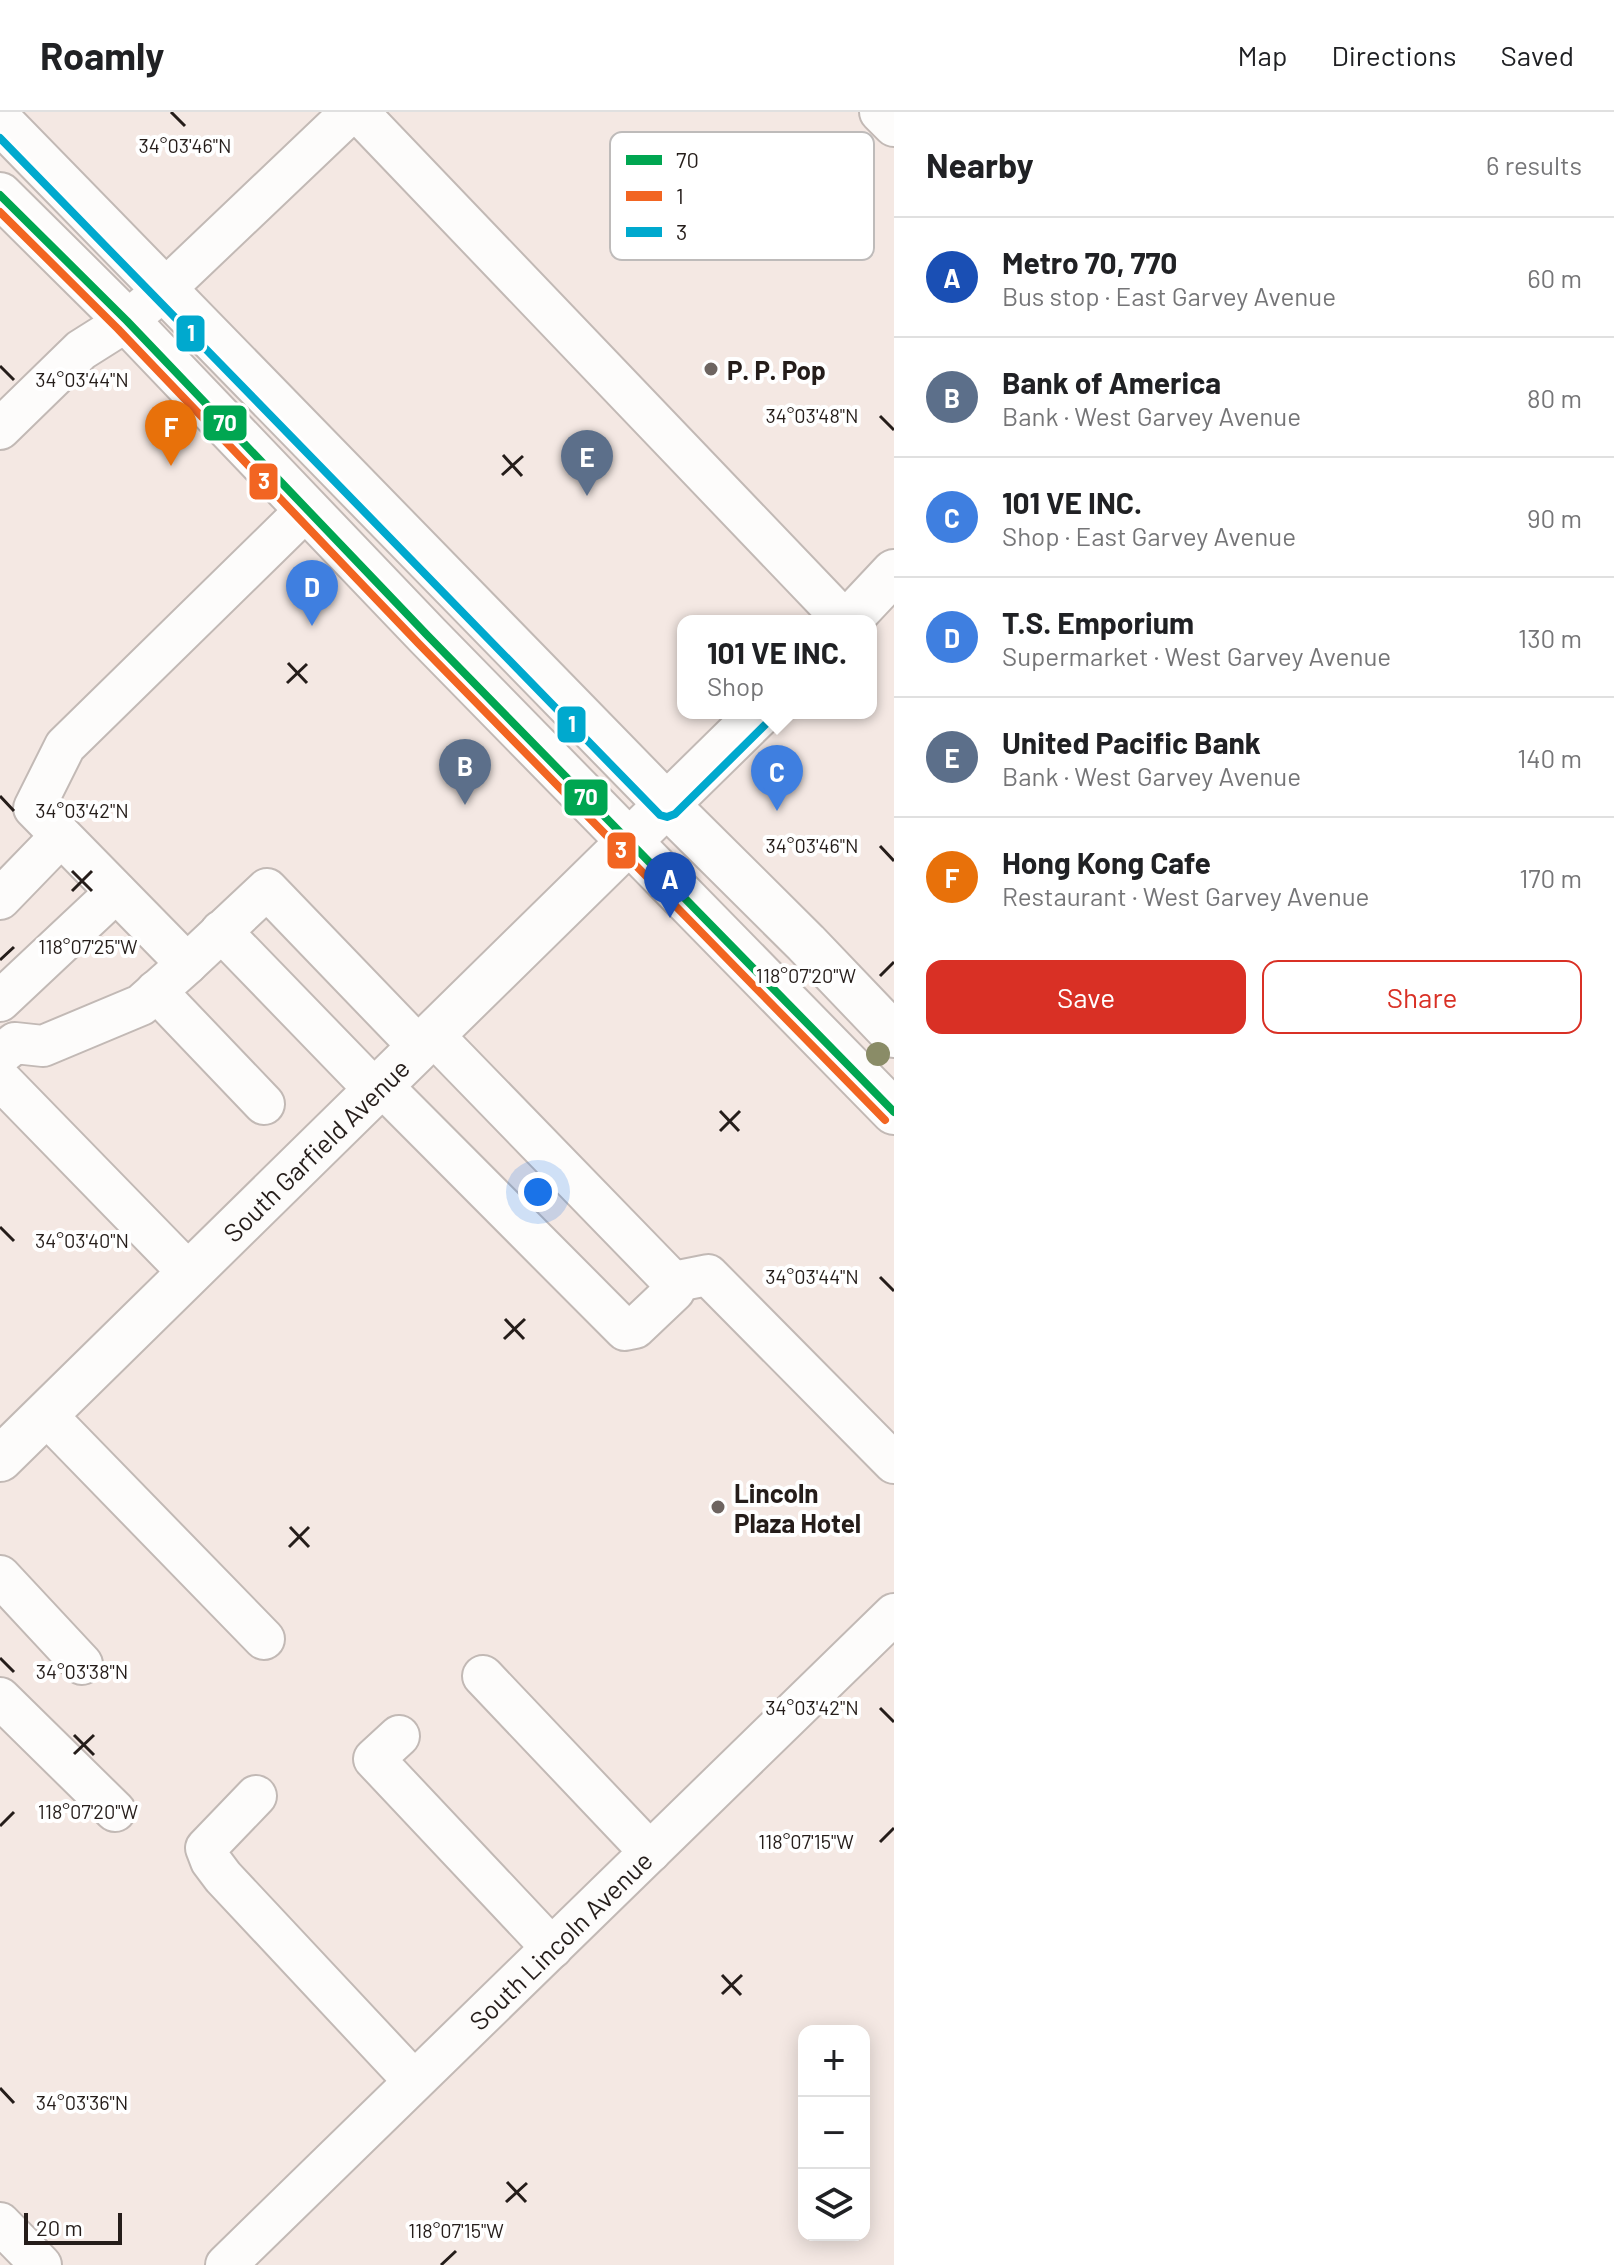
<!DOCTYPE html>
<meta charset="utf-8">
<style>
:root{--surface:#fff;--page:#f6f6f6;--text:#202124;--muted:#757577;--line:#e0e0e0;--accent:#d93025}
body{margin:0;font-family:Barlow,sans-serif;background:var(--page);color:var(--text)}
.controls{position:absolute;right:24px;bottom:24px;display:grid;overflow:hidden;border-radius:16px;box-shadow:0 4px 20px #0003}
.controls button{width:72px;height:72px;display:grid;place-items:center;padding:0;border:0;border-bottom:2px solid var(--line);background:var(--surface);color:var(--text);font:40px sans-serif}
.scale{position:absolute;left:24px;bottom:20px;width:98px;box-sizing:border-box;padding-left:8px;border:4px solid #251d1a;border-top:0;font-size:22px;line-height:28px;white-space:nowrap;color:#251d1a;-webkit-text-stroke:6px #fff;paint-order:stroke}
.you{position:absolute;left:538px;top:1080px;width:28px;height:28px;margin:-20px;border:6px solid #fff;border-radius:50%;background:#1a73e8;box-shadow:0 0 0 12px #1a73e833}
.badge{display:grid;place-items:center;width:52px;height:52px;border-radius:50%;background:var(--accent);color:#fff;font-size:26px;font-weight:700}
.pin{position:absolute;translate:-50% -66px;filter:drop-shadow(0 2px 4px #0008)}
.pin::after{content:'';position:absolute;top:42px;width:28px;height:24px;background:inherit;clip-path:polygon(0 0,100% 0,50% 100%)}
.popup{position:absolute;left:677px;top:503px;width:200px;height:104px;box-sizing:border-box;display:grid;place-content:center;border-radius:16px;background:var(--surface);filter:drop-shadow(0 2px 6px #0005);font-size:26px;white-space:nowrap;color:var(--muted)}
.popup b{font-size:30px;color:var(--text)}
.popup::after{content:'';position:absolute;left:50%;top:100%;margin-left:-16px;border:16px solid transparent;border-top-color:var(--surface)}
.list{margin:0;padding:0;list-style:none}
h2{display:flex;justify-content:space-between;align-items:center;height:104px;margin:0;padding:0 32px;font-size:34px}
h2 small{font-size:26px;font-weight:400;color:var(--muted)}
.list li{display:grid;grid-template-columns:52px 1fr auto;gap:24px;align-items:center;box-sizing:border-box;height:120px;padding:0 32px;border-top:2px solid var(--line)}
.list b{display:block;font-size:30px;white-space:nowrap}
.list p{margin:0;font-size:26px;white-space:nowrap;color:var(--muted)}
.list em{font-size:26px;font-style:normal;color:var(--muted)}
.actions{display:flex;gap:16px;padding:24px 32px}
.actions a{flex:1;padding:18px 0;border:2px solid var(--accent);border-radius:16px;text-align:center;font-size:28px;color:var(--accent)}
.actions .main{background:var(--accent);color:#fff}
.icon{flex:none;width:44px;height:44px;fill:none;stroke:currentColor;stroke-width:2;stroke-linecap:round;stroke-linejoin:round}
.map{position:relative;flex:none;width:894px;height:2153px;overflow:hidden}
header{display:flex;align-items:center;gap:48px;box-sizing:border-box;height:112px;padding:0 40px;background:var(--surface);border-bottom:2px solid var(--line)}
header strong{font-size:38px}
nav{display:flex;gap:44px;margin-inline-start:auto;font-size:28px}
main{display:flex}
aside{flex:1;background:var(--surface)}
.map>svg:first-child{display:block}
</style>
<header>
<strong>Roamly</strong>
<nav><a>Map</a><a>Directions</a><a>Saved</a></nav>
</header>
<main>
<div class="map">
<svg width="894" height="2153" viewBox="0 0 894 2153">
<rect width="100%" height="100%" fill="#f4e8e3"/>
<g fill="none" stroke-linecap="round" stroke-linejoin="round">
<defs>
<g id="minor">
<path d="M358,0L845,509"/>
<path d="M880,0L894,14"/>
<path d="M0,317L81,238L127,209L165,177L351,0"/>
<path d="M306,398L65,634L34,696L187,852L267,777L420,936"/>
<path d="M0,787L61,724"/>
<path d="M221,819L376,979"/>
<path d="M156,879L264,992"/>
<path d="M0,889L116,780"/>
<path d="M0,943L15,931L43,934L141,893L187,852"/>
<path d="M0,967L190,1162"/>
<path d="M382,974L625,1218L635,1216L674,1179L673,1170L433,923"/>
<path d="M673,1170L708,1163L894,1351"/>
<path d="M46,1303L264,1527"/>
<path d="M0,1464L82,1552"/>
<path d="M483,1564L650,1740"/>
<path d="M0,1586L115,1699"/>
<path d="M399,1624L374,1647L552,1836"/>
<path d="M256,1684L206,1736L211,1749L223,1765L414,1969"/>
<path d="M0,2111L41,2153"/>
<path id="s1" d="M226,2153L894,1502"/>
</g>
<g id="major">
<path d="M0,9L667,693L806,831L894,923"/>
<path d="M0,83L127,209L428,524L894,1000"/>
<path d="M848,509L894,460"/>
<path id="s2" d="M0,1347L760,601"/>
</g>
</defs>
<use href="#minor" stroke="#c2b9b5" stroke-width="44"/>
<use href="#major" stroke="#c2b9b5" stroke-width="48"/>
<use href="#minor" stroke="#fdfcfb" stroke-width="40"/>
<use href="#major" stroke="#fdfcfb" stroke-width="44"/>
<defs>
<path id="bus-1" d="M0,83L127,209L428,524L894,1000"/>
<path id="bus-2" d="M0,100L118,217L419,532L885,1008"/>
<path id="bus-3" d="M0,26L660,703L667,705L675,702L768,610"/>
</defs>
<use href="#bus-1" stroke="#fff" stroke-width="14"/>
<use href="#bus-2" stroke="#fff" stroke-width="14"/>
<use href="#bus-3" stroke="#fff" stroke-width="14"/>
<use href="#bus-1" stroke="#00a651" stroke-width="8"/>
<use href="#bus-2" stroke="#f26522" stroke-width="8"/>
<use href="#bus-3" stroke="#00a9ce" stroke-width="8"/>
</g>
<g fill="#8a8c67">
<circle cx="646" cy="88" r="12"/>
<circle cx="878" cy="942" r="12"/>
</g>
<path fill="none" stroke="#251d1a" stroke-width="3" d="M171,0L185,14M0,254L14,268M880,304L894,318M503,343L522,364M502,363L523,344M288,551L307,571M287,571L307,552M0,684L14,699M880,734L894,749M72,759L92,779M72,779L92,759M0,848L14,835M880,864L894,850M720,999L739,1019M720,1019L740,999M0,1115L14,1129M880,1165L894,1179M505,1207L524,1227M504,1227L525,1207M290,1415L309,1435M289,1435L309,1415M0,1546L14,1560M880,1596L894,1610M74,1623L94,1643M74,1642L94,1623M0,1714L14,1700M880,1730L894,1716M722,1863L741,1883M722,1882L742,1863M0,1976L14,1991M507,2070L526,2090M506,2090L527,2071M441,2153L456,2139"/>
<g fill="#6d6460" stroke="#fff" stroke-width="3">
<circle cx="711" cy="257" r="8"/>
<circle cx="718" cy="1395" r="8"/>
</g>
<g text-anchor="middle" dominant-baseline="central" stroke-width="8" stroke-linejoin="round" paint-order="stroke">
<g font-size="26" font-weight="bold" fill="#251d1a" stroke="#fff" text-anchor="start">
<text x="727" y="257">P. P. Pop</text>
<text x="734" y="1380">Lincoln<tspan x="734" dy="30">Plaza Hotel</tspan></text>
</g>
<g font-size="26" fill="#251d1a" stroke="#fff">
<text stroke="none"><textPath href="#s2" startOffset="442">South Garfield Avenue</textPath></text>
<text stroke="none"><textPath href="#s1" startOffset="466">South Lincoln Avenue</textPath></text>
</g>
</g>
<rect x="610" y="20" width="264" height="128" rx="12" fill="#fff" stroke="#bebbba" stroke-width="2"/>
<rect x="626" y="43" width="36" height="10" fill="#00a651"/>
<rect x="626" y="79" width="36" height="10" fill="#f26522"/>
<rect x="626" y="115" width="36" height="10" fill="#00a9ce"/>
<g font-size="22" fill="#251d1a">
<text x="676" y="56">70</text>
<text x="676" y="92">1</text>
<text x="676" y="128">3</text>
</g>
<g font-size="20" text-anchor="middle" fill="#251d1a" stroke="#fff" stroke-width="8" stroke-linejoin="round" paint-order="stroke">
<text x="185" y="41">34°03'46"N</text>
<text x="82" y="275">34°03'44"N</text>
<text x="812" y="311">34°03'48"N</text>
<text x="82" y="706">34°03'42"N</text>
<text x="812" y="741">34°03'46"N</text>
<text x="88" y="842">118°07'25"W</text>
<text x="806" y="871">118°07'20"W</text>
<text x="82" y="1136">34°03'40"N</text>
<text x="812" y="1172">34°03'44"N</text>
<text x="82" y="1567">34°03'38"N</text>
<text x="812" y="1603">34°03'42"N</text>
<text x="88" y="1707">118°07'20"W</text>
<text x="806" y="1737">118°07'15"W</text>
<text x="82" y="1998">34°03'36"N</text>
<text x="456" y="2126">118°07'15"W</text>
</g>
<g stroke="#fff" stroke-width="3">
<rect x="175" y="202" width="31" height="39" rx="8" fill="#00a9ce"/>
<rect x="202" y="292" width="46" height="38" rx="8" fill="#00a651"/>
<rect x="248" y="350" width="31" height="39" rx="8" fill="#f26522"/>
<rect x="556" y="593" width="31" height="39" rx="8" fill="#00a9ce"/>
<rect x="563" y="666" width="46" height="39" rx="8" fill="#00a651"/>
<rect x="606" y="719" width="31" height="39" rx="8" fill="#f26522"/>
</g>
<g font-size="22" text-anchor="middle" font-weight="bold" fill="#fff">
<text x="191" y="229">1</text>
<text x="225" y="319">70</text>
<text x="264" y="377">3</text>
<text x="572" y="620">1</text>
<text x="586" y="693">70</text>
<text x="621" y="746">3</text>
</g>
</svg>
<div class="controls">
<button>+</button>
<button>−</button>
<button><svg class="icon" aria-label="layers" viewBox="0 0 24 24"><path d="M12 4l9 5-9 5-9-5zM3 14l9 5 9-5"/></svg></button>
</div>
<div class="scale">20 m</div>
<div class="you"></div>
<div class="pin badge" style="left:670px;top:806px;background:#1a4fb4">A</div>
<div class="pin badge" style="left:465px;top:693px;background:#5c6f8a">B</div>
<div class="pin badge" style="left:777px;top:699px;background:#3f7fe0">C</div>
<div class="popup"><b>101 VE INC.</b>Shop</div>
<div class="pin badge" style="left:312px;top:514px;background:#3f7fe0">D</div>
<div class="pin badge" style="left:587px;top:384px;background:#5c6f8a">E</div>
<div class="pin badge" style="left:171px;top:354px;background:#e8710a">F</div>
</div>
<aside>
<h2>Nearby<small>6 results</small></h2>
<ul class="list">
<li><span class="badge" style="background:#1a4fb4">A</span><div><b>Metro 70, 770</b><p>Bus stop · East Garvey Avenue</p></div><em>60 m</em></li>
<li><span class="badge" style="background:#5c6f8a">B</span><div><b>Bank of America</b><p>Bank · West Garvey Avenue</p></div><em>80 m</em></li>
<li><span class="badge" style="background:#3f7fe0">C</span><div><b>101 VE INC.</b><p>Shop · East Garvey Avenue</p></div><em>90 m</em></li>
<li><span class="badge" style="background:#3f7fe0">D</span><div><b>T.S. Emporium</b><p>Supermarket · West Garvey Avenue</p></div><em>130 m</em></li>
<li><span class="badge" style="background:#5c6f8a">E</span><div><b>United Pacific Bank</b><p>Bank · West Garvey Avenue</p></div><em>140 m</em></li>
<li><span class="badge" style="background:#e8710a">F</span><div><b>Hong Kong Cafe</b><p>Restaurant · West Garvey Avenue</p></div><em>170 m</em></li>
</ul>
<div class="actions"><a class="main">Save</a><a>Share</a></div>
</aside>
</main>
